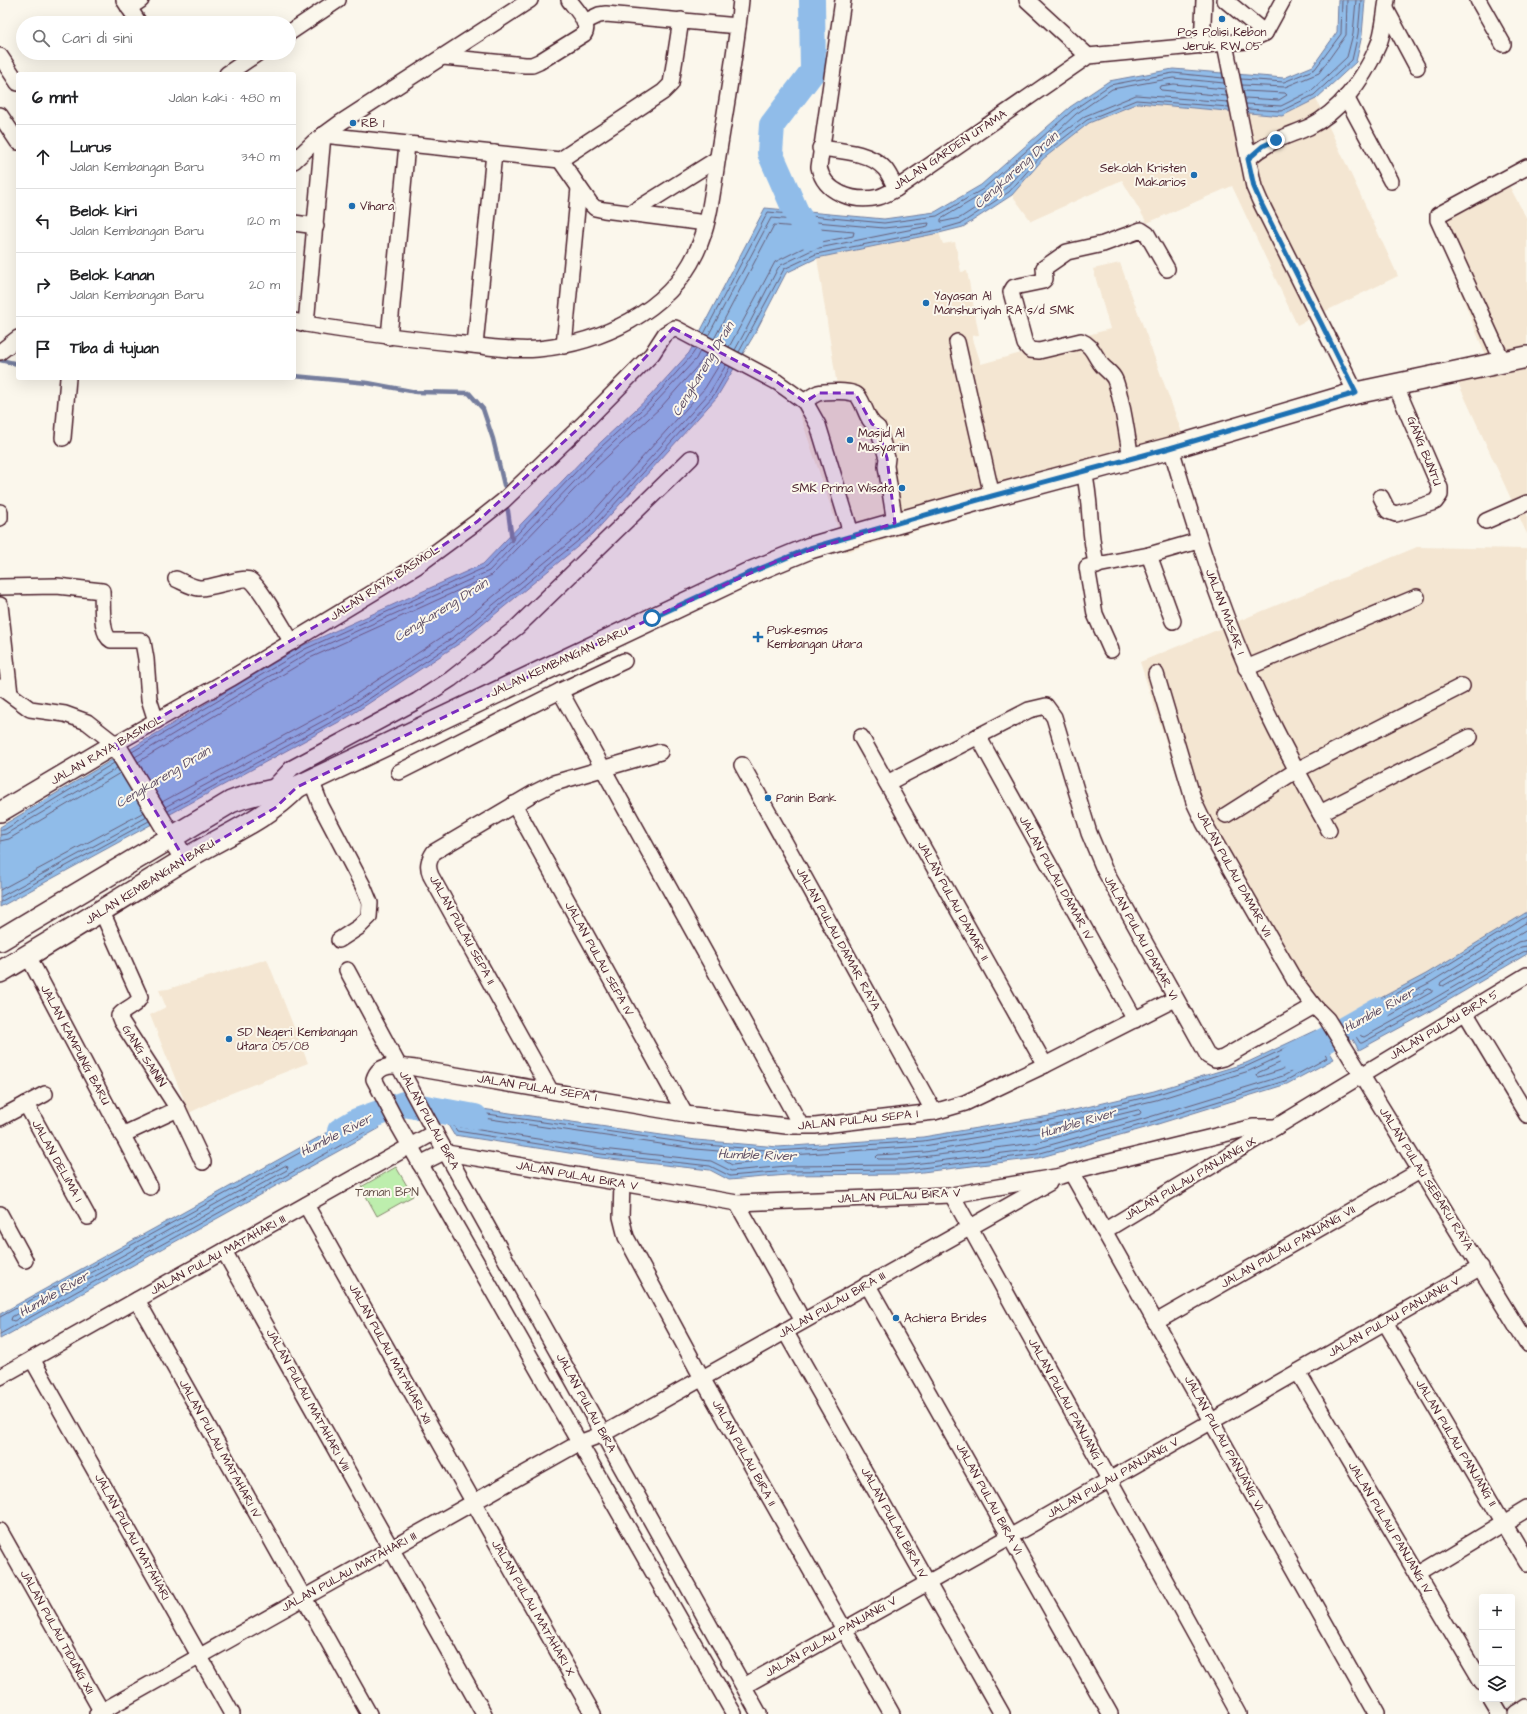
<!DOCTYPE html>
<html lang="id">
<meta charset="utf-8">
<style>
:root{--surface:#fff;--page:#f6f6f6;--text:#202124;--muted:#757577;--line:#e0e0e0}
body{margin:0;font-family:"Architects Daughter",sans-serif;background:var(--page);color:var(--text)}
.controls{position:absolute;right:12px;bottom:12px;display:grid;overflow:hidden;border-radius:4px;box-shadow:0 4px 16px #0002}
.controls button{width:36px;height:36px;display:grid;place-items:center;padding:0;border:0;border-bottom:1px solid var(--line);background:var(--surface);color:var(--text);font:20px sans-serif}
.stop{position:absolute;width:12px;height:12px;margin:-9px;border:3px solid #1f6fb2;border-radius:50%;background:#fff}
.stop.end{background:#1f6fb2;border-color:#fff;box-shadow:0 1px 4px #0008}
.list{margin:0;padding:0;list-style:none}
h2{display:flex;justify-content:space-between;align-items:center;height:52px;margin:0;padding:0 16px;font-size:17px}
h2 small{font-size:13px;font-weight:400;color:var(--muted)}
.list li{display:grid;grid-template-columns:26px 1fr auto;gap:12px;align-items:center;box-sizing:border-box;height:64px;padding:0 16px;border-top:1px solid var(--line)}
.list b{display:block;font-size:15px;white-space:nowrap}
.list p{margin:0;font-size:13px;white-space:nowrap;color:var(--muted)}
.list em{font-size:13px;font-style:normal;color:var(--muted)}
.icon{flex:none;width:22px;height:22px;fill:none;stroke:currentColor;stroke-width:2;stroke-linecap:round;stroke-linejoin:round}
.map{position:relative;flex:none;width:1527px;height:1714px;overflow:hidden}
.search{position:absolute;background:var(--surface);box-shadow:0 4px 16px #0002;left:16px;top:16px;width:280px;height:44px;display:flex;align-items:center;gap:10px;box-sizing:border-box;padding:0 14px;border-radius:22px;color:var(--muted);font-size:15px}
.panel{position:absolute;background:var(--surface);box-shadow:0 4px 16px #0002;left:16px;top:72px;width:280px;height:308px;border-radius:4px}
.map>svg:first-child{display:block}
</style>
<div class="map">
<svg width="1527" height="1714" viewBox="0 0 1527 1714">
<rect width="100%" height="100%" fill="#fbf7ec"/>
<filter id="ink" filterUnits="userSpaceOnUse"><feTurbulence type="fractalNoise" baseFrequency=".025" numOctaves="2"/><feDisplacementMap in="SourceGraphic" scale="8" xChannelSelector="R" yChannelSelector="G"/><feConvolveMatrix kernelMatrix="1 2 1 2 8 2 1 2 1" color-interpolation-filters="sRGB"/></filter>
<g filter="url(#ink)">
<g fill="#f4e6d2">
<path d="M1316,99L1398,276L1297,325L1232,186L1147,223L1122,180L1031,221L1012,195L1043,159L1089,123L1138,103L1282,116Z"/>
<path d="M1506,180L1527,219V534L1455,376L1490,367L1429,212Z"/>
<path d="M939,233L943,244L955,242L961,272L967,271L979,335L972,336L981,364L1110,329L1093,269L1120,263L1188,449L846,552L794,397L838,392L817,258Z"/>
<path d="M1417,547L1527,549V923L1336,1032L1305,995L1183,794L1140,662Z"/>
<path d="M267,959L308,1063L224,1096L189,1113L150,1015L166,1007L159,990L168,989Z"/>
</g>
<path fill="#bdeead" stroke="#84866c" d="M396,1167L413,1196L377,1216L361,1187Z"/>
<g fill="#90bce9" stroke="#747d9d">
<path d="M1338,0H1365L1362,35L1356,62L1316,99L1282,116L1138,103L1089,123L1043,159L1012,195L963,227L939,233L817,258L786,273L754,335L717,397L593,534L460,643L348,717L0,907V827L304,645L483,564L586,456L650,396L689,353L765,208L884,219L935,212L981,185L1070,107L1109,81L1173,69L1284,78L1313,66L1337,32Z"/>
<path d="M1527,912V954L1427,1013L1359,1050L1341,1019L1426,974Z"/>
<path d="M1316,1030L1334,1059L1287,1084L1145,1128L1038,1158L906,1174L787,1175L729,1180L710,1170L601,1158L454,1135L434,1102L696,1140L778,1147L923,1137L1049,1116L1154,1091L1246,1063Z"/>
<path d="M368,1110L380,1128L0,1339V1314Z"/>
</g>
<g fill="none" stroke-linecap="round" stroke-linejoin="round">
<g stroke="#665e77" stroke-width="1">
<path d="M1241,79L1284,82L1315,69L1341,34L1342,0"/>
<path d="M1224,83L1173,78L1112,89L1076,114L1045,143L1048,144L1085,116L1136,95L1228,102"/>
<path d="M1242,85L1285,87L1319,73L1346,35L1347,0"/>
<path d="M1225,89L1174,84L1160,86L1159,88L1161,90L1227,96"/>
<path d="M1243,91L1285,93L1287,95L1279,100L1245,98"/>
<path d="M1246,104L1281,106L1311,91L1347,57L1353,34L1356,0"/>
<path d="M1247,109L1281,111L1314,95L1352,60L1358,34L1361,0"/>
<path d="M1030,154H1033V157L1006,188L960,218L941,222V219L986,192Z"/>
<path d="M704,334L768,212L884,223L937,216L983,189L1073,110L1110,85L1173,73L1223,78"/>
<path d="M708,336L771,218L884,228L929,223L928,226L814,249L781,265L778,268L746,330L735,350"/>
<path d="M714,339L774,225L854,232L853,236L811,244L775,262L729,347"/>
<path d="M739,352L784,269L816,254L938,230L962,223L1009,192L1041,156L1087,120L1136,100L1229,107"/>
<path d="M132,752L305,649L486,567L588,459L653,399L692,355L696,349"/>
<path d="M135,757L308,653L489,571L592,463L656,402L696,359L700,351"/>
<path d="M138,762L310,658L492,575L596,467L661,407L701,362L706,354"/>
<path d="M162,802L340,705L451,631L583,523L705,388L721,362"/>
<path d="M165,807L343,710L455,636L587,528L710,392L726,365"/>
<path d="M168,811L346,714L458,640L590,531L714,395L730,367"/>
<path d="M0,830H4L114,763"/>
<path d="M0,835L6,834L117,768"/>
<path d="M0,841L9,839L120,773"/>
<path d="M0,890L144,812"/>
<path d="M0,897L147,817"/>
<path d="M0,902L149,821"/>
<path d="M1527,916L1428,977L1348,1019L1347,1022L1360,1043H1362L1425,1009L1523,952L1527,951"/>
<path d="M1527,922L1431,982L1355,1021L1354,1024L1361,1036L1364,1037L1423,1005L1521,947L1527,946"/>
<path d="M1527,929L1441,982L1440,985L1443,986L1519,942L1527,940"/>
<path d="M1429,989L1432,990V992L1366,1029L1363,1026L1364,1024Z"/>
<path d="M1313,1036L1315,1037L1327,1058L1285,1081L1144,1124L1037,1154L905,1170L787,1171L730,1176L710,1166L601,1154L457,1131L444,1110L446,1108L695,1144L778,1151L923,1141L1050,1120L1155,1095L1247,1066Z"/>
<path d="M1311,1042L1313,1043L1320,1057L1283,1076L1143,1119L1036,1149L905,1165L787,1166L731,1171L711,1161L602,1149L460,1127L453,1116L456,1114L695,1149L777,1156L924,1146L1051,1125L1156,1100L1249,1071Z"/>
<path d="M1309,1050L1312,1052L1311,1054L1281,1070L1259,1077L1257,1076L1258,1073Z"/>
<path d="M1139,1110L1141,1112L1140,1114L1035,1143L905,1159H878L876,1157L878,1155L925,1152L1051,1131Z"/>
<path d="M727,1158L749,1159L751,1162L749,1163L732,1165L725,1161Z"/>
<path d="M285,1166L288,1167L287,1170L30,1312L14,1321L11,1320L12,1317Z"/>
<path d="M0,1317L365,1117H367L373,1125L372,1128L0,1334"/>
</g>
<g stroke="#747d9d" stroke-width="4.5">
<path d="M0,360L18,364"/>
<path d="M294,376L368,383L416,392L469,393L483,409L493,439L504,485L509,491"/>
<path d="M504,502L508,511L512,540"/>
</g>
<g stroke="#90bce9" stroke-width="26">
<path d="M811,237L796,212L770,153L772,125L813,71L812,0"/>
<path d="M1292,1059L1378,1010"/>
<path d="M340,1131L357,1121L404,1104L475,1117"/>
</g>
<defs>
<g id="minor">
<path d="M124,0L139,23"/>
<path d="M843,0L819,167C824,193 854,203 879,197C885,195 890,192 896,189L1088,56L1247,41L1265,33L1283,0"/>
<path d="M1027,0L1088,56"/>
<path d="M1225,0L1265,33"/>
<path d="M1478,0L1503,44"/>
<path d="M129,8L141,0"/>
<path d="M1386,9L1417,67"/>
<path d="M584,22L599,15L606,14L738,26"/>
<path d="M289,33L338,0"/>
<path d="M1225,44L1254,187L1260,201L1356,393"/>
<path d="M1202,46L1204,0"/>
<path d="M0,56L18,83"/>
<path d="M443,57L525,65H532L539,62L584,34C591,24 575,8 569,0"/>
<path d="M227,74L258,53"/>
<path d="M1346,97L1391,181"/>
<path d="M0,115L18,142"/>
<path d="M323,135L560,160L663,92L671,84L681,20"/>
<path d="M820,148C842,151 870,152 885,169C890,175 893,183 896,189"/>
<path d="M1248,159C1267,141 1286,137 1309,127C1339,112 1363,80 1376,50C1384,35 1384,17 1387,0"/>
<path d="M560,160L590,203L595,208L604,210L706,223"/>
<path d="M294,161L314,142L340,123L530,0"/>
<path d="M631,213L717,159"/>
<path d="M294,223L316,226"/>
<path d="M294,321L306,324C358,333 410,339 463,344C487,347 514,351 538,349C601,343 668,312 696,253C711,222 713,184 719,150C727,100 736,50 741,0"/>
<path d="M306,324L323,135"/>
<path d="M389,337L407,144"/>
<path d="M957,342L992,496"/>
<path d="M475,345L494,153"/>
<path d="M564,346L579,188"/>
<path d="M0,352L18,338"/>
<path d="M1503,362L1438,220V215L1527,167"/>
<path d="M805,402C809,398 813,395 818,393C825,391 854,390 858,396C866,407 866,420 878,428L887,458L886,466L895,523"/>
<path d="M63,438L68,378"/>
<path d="M1171,448C1193,523 1216,597 1247,668C1270,724 1301,777 1329,830"/>
<path d="M1131,459C1127,436 1123,401 1115,380C1112,372 1103,369 1099,361C1093,352 1091,345 1081,341L1039,351L1030,350L1025,344L1011,292L1014,287L1043,281L1045,279L1044,268L1067,252L1103,244L1141,230L1147,234L1167,269"/>
<path d="M1084,472C1092,504 1088,535 1097,566"/>
<path d="M1381,497L1388,511L1396,514L1435,502L1440,495V488L1395,384"/>
<path d="M0,512V518"/>
<path d="M1486,521L1527,503"/>
<path d="M1149,555L1173,621"/>
<path d="M176,579C183,582 191,587 199,588C211,589 243,576 250,580C260,586 284,630 292,642"/>
<path d="M0,587L57,586L102,591C103,602 100,634 111,640H140L143,642L146,659L149,699L156,721"/>
<path d="M0,605L10,694"/>
<path d="M1111,650L1095,614L1087,567L1149,555L1198,541"/>
<path d="M1246,668L1417,597"/>
<path d="M1156,674L1194,802L1204,823L1295,981L1314,1006L1327,1019L1527,1344"/>
<path d="M0,687L30,709L65,714L87,722L115,744L230,679L389,583L417,566L478,521L503,501L582,425L652,354L665,334L675,328L777,382L805,402L818,425L848,523L851,536"/>
<path d="M560,691L624,661"/>
<path d="M978,736L1135,1020"/>
<path d="M861,737L1045,1065"/>
<path d="M742,765L934,1112"/>
<path d="M399,772L560,691L801,1126"/>
<path d="M311,780L321,806L363,886L370,903L369,917L359,927L339,940"/>
<path d="M887,783L1029,710L1046,706L1054,717L1089,833L1104,869L1208,1056L1215,1060L1223,1058L1314,1006"/>
<path d="M271,790L292,768L417,701L451,679L517,627L691,458"/>
<path d="M514,804L685,1114"/>
<path d="M1320,813L1470,737"/>
<path d="M1226,815L1297,770L1462,686"/>
<path d="M102,912L140,997C137,1006 125,1008 119,1016L121,1021L178,1109L203,1162"/>
<path d="M28,956L150,1187"/>
<path d="M347,970L429,1122L759,1714"/>
<path d="M1465,1012L1527,1115"/>
<path d="M550,1090L431,876C427,867 428,861 434,852L534,793L554,783L660,752"/>
<path d="M26,1104L88,1217"/>
<path d="M0,1118L45,1094"/>
<path d="M122,1135L178,1109"/>
<path d="M420,1164L440,1154L447,1153L737,1203L952,1195L1061,1176L1085,1168L1253,1127H1276L1527,975"/>
<path d="M1071,1172L1376,1714"/>
<path d="M622,1183L621,1217L626,1237L702,1378L892,1714"/>
<path d="M952,1195L1239,1714"/>
<path d="M737,1203L803,1321"/>
<path d="M306,1205L593,1714"/>
<path d="M0,1214L25,1260"/>
<path d="M1104,1231L1276,1127"/>
<path d="M224,1251L484,1714"/>
<path d="M867,1284L1110,1714"/>
<path d="M137,1300L369,1714"/>
<path d="M1156,1322L1420,1171"/>
<path d="M1385,1322L1527,1563"/>
<path d="M785,1331L1002,1714"/>
<path d="M32,1359L232,1714"/>
<path d="M1298,1372L1482,1683"/>
<path d="M0,1377L435,1132"/>
<path d="M0,1531L103,1714"/>
<path d="M1418,1575L1527,1509"/>
<path d="M744,1686L1027,1527L1481,1267"/>
<path d="M1491,1699L1500,1714"/>
<path d="M97,1714L579,1443L603,1434L1049,1183"/>
<path d="M734,1714L397,1123L374,1079C379,1061 400,1066 415,1068L685,1114L786,1126H815L934,1112L965,1103L1045,1065L1175,999"/>
<path d="M1516,1714L1527,1707"/>
</g>
<path id="tertiary" d="M0,812L115,744L185,860"/>
<g id="secondary">
<path d="M0,940L231,802C253,793 274,790 297,787L747,574L810,548L851,536L992,496L1171,448L1356,393L1527,357"/>
<path d="M0,972C63,935 125,896 187,858C224,836 268,818 297,787"/>
</g>
</defs>
<use href="#minor" stroke="#4a1f2b" stroke-width="18"/>
<use href="#tertiary" stroke="#4a1f2b" stroke-width="22"/>
<use href="#secondary" stroke="#4a1f2b" stroke-width="24"/>
<use href="#minor" stroke="#fbf7ec" stroke-width="15"/>
<use href="#tertiary" stroke="#fbf7ec" stroke-width="19"/>
<use href="#secondary" stroke="#fbf7ec" stroke-width="21"/>
</g>
</g>
<g fill="none" stroke-linecap="round" stroke-linejoin="round" filter="url(#ink)">
<path stroke="#1f6fb2" stroke-width="5" d="M652,618L747,574L810,548L992,496L1170,448L1356,393L1260,201L1254,187L1248,159L1263,146L1276,140"/>
</g>
<path fill="#7b2cbf" fill-opacity="0.2" stroke="#7b2cbf" stroke-width="3" stroke-dasharray="8 5" stroke-linejoin="round" d="M673,328L777,382L805,402L819,393H855L872,424L878,428L887,458L895,523L777,561L652,618L297,787L275,808L185,860L115,744L389,583L478,521L582,425Z"/>
<g fill="#1f6fb2" stroke="#fbf7ec" stroke-width="1.5">
<circle cx="1222" cy="19" r="4"/>
<circle cx="353" cy="123" r="4"/>
<circle cx="1194" cy="175" r="4"/>
<circle cx="352" cy="206" r="4"/>
<circle cx="926" cy="303" r="4"/>
<circle cx="850" cy="440" r="4"/>
<circle cx="902" cy="488" r="4"/>
<path d="M756 631h4v4h4v4h-4v4h-4v-4h-4v-4h4z"/>
<circle cx="768" cy="798" r="4"/>
<circle cx="229" cy="1039" r="4"/>
<circle cx="896" cy="1318" r="4"/>
</g>
<g text-anchor="middle" dominant-baseline="central" stroke-width="4" stroke-linejoin="round" paint-order="stroke">
<g font-size="12" fill="#4a1f2b" stroke="#fbf7ec" text-anchor="start">
<text x="1222" y="32" text-anchor="middle">Pos Polisi Kebon<tspan x="1222" dy="14">Jeruk RW 05</tspan></text>
<text x="361" y="123">RB 1</text>
<text x="1186" y="168" text-anchor="end">Sekolah Kristen<tspan x="1186" dy="14">Makarios</tspan></text>
<text x="360" y="206">Vihara</text>
<text x="934" y="296">Yayasan Al<tspan x="934" dy="14">Manshuriyah RA s/d SMK</tspan></text>
<text x="858" y="433">Masjid Al<tspan x="858" dy="14">Musyariin</tspan></text>
<text x="894" y="488" text-anchor="end">SMK Prima Wisata</text>
<text x="767" y="630">Puskesmas<tspan x="767" dy="14">Kembangan Utara</tspan></text>
<text x="776" y="798">Panin Bank</text>
<text x="237" y="1032">SD Negeri Kembangan<tspan x="237" dy="14">Utara 05/08</tspan></text>
<text x="904" y="1318">Achiera Brides</text>
</g>
<g font-size="12" fill="#4a1f2b" stroke="#fbf7ec">
<text transform="translate(950 150) rotate(-34)">JALAN GARDEN UTAMA</text>
<text transform="translate(1424 451) rotate(68)">GANG BUNTU</text>
<text transform="translate(385 583) rotate(-33)">JALAN RAYA BASMOL</text>
<text transform="translate(1225 612) rotate(69)">JALAN MASAR I</text>
<text transform="translate(559 662) rotate(-25)">JALAN KEMBANGAN BARU</text>
<text transform="translate(107 750) rotate(-30)">JALAN RAYA BASMOL</text>
<text transform="translate(1234 874) rotate(61)">JALAN PULAU DAMAR VII</text>
<text transform="translate(1056 878) rotate(61)">JALAN PULAU DAMAR IV</text>
<text transform="translate(150 882) rotate(-32)">JALAN KEMBANGAN BARU</text>
<text transform="translate(953 901) rotate(61)">JALAN PULAU DAMAR II</text>
<text transform="translate(462 930) rotate(61)">JALAN PULAU SEPA II</text>
<text transform="translate(1141 938) rotate(61)">JALAN PULAU DAMAR VI</text>
<text transform="translate(838 939) rotate(61)">JALAN PULAU DAMAR RAYA</text>
<text transform="translate(599 959) rotate(61)">JALAN PULAU SEPA IV</text>
<text transform="translate(1444 1025) rotate(-31)">JALAN PULAU BIRA 5</text>
<text transform="translate(75 1045) rotate(62)">JALAN KAMPUNG BARU</text>
<text transform="translate(144 1056) rotate(57)">GANG SAININ</text>
<text transform="translate(537 1088) rotate(9)">JALAN PULAU SEPA I</text>
<text transform="translate(429 1120) rotate(61)">JALAN PULAU BIRA</text>
<text transform="translate(858 1120) rotate(-6)">JALAN PULAU SEPA I</text>
<text transform="translate(57 1161) rotate(61)">JALAN DELIMA I</text>
<text transform="translate(577 1176) rotate(10)">JALAN PULAU BIRA V</text>
<text transform="translate(1190 1179) rotate(-31)">JALAN PULAU PANJANG IX</text>
<text transform="translate(1426 1179) rotate(58)">JALAN PULAU SEBARU RAYA</text>
<text transform="translate(899 1196) rotate(-3)">JALAN PULAU BIRA V</text>
<text transform="translate(1288 1247) rotate(-30)">JALAN PULAU PANJANG VII</text>
<text transform="translate(218 1255) rotate(-29)">JALAN PULAU MATAHARI III</text>
<text transform="translate(832 1305) rotate(-30)">JALAN PULAU BIRA III</text>
<text transform="translate(1394 1317) rotate(-30)">JALAN PULAU PANJANG V</text>
<text transform="translate(390 1354) rotate(61)">JALAN PULAU MATAHARI XII</text>
<text transform="translate(308 1400) rotate(61)">JALAN PULAU MATAHARI VIII</text>
<text transform="translate(1066 1402) rotate(61)">JALAN PULAU PANJANG I</text>
<text transform="translate(586 1403) rotate(61)">JALAN PULAU BIRA</text>
<text transform="translate(1224 1443) rotate(61)">JALAN PULAU PANJANG VI</text>
<text transform="translate(1456 1443) rotate(59)">JALAN PULAU PANJANG II</text>
<text transform="translate(220 1449) rotate(61)">JALAN PULAU MATAHARI IV</text>
<text transform="translate(744 1453) rotate(61)">JALAN PULAU BIRA II</text>
<text transform="translate(1113 1478) rotate(-30)">JALAN PULAU PANJANG V</text>
<text transform="translate(989 1499) rotate(61)">JALAN PULAU BIRA VI</text>
<text transform="translate(894 1523) rotate(61)">JALAN PULAU BIRA IV</text>
<text transform="translate(1390 1528) rotate(59)">JALAN PULAU PANJANG IV</text>
<text transform="translate(132 1537) rotate(61)">JALAN PULAU MATAHARI</text>
<text transform="translate(349 1572) rotate(-29)">JALAN PULAU MATAHARI III</text>
<text transform="translate(533 1608) rotate(60)">JALAN PULAU MATAHARI X</text>
<text transform="translate(57 1632) rotate(61)">JALAN PULAU TIDUNG XII</text>
<text transform="translate(831 1637) rotate(-30)">JALAN PULAU PANJANG V</text>
</g>
<g font-size="12" fill="#67534c" stroke="#fbf7ec">
<text x="387" y="1192">Taman BPN</text>
</g>
<g font-size="13" font-style="italic" fill="#5f4e64" stroke="#fbf7ec">
<text transform="translate(1016 170) rotate(-42)">Cengkareng Drain</text>
<text transform="translate(703 369) rotate(-59)">Cengkareng Drain</text>
<text transform="translate(441 610) rotate(-32)">Cengkareng Drain</text>
<text transform="translate(163 777) rotate(-31)">Cengkareng Drain</text>
<text transform="translate(1379 1010) rotate(-29)">Humble River</text>
<text transform="translate(1078 1123) rotate(-16)">Humble River</text>
<text transform="translate(336 1135) rotate(-27)">Humble River</text>
<text transform="translate(757 1155) rotate(2)">Humble River</text>
<text transform="translate(54 1294) rotate(-30)">Humble River</text>
</g>
</g>
</svg>
<div class="controls">
<button>+</button>
<button>−</button>
<button><svg class="icon" aria-label="layers" viewBox="0 0 24 24"><path d="M12 4l9 5-9 5-9-5zM3 14l9 5 9-5"/></svg></button>
</div>
<div class="stop" style="left:652px;top:618px"></div>
<div class="stop end" style="left:1276px;top:140px"></div>
<div class="search"><svg class="icon" aria-label="search" viewBox="0 0 24 24"><circle cx="10" cy="10" r="6"/><path d="M15 15l6 6"/></svg>Cari di sini</div>
<section class="panel">
<h2>6 mnt<small>Jalan kaki · 480 m</small></h2>
<ul class="list">
<li><svg class="icon" aria-label="ahead" viewBox="0 0 24 24"><path d="M12 20V5M6 11l6-6 6 6"/></svg><div><b>Lurus</b><p>Jalan Kembangan Baru</p></div><em>340 m</em></li>
<li><svg class="icon" aria-label="left" viewBox="0 0 24 24"><path d="M17 20v-9H6M10 6l-5 5 5 5"/></svg><div><b>Belok kiri</b><p>Jalan Kembangan Baru</p></div><em>120 m</em></li>
<li><svg class="icon" aria-label="right" viewBox="0 0 24 24"><path d="M7 20v-9h11M14 6l5 5-5 5"/></svg><div><b>Belok kanan</b><p>Jalan Kembangan Baru</p></div><em>20 m</em></li>
<li><svg class="icon" aria-label="arrive" viewBox="0 0 24 24"><path d="M6 21V4h12l-3 4 3 4H6"/></svg><div><b>Tiba di tujuan</b></div></li>
</ul>
</section>
</div>
